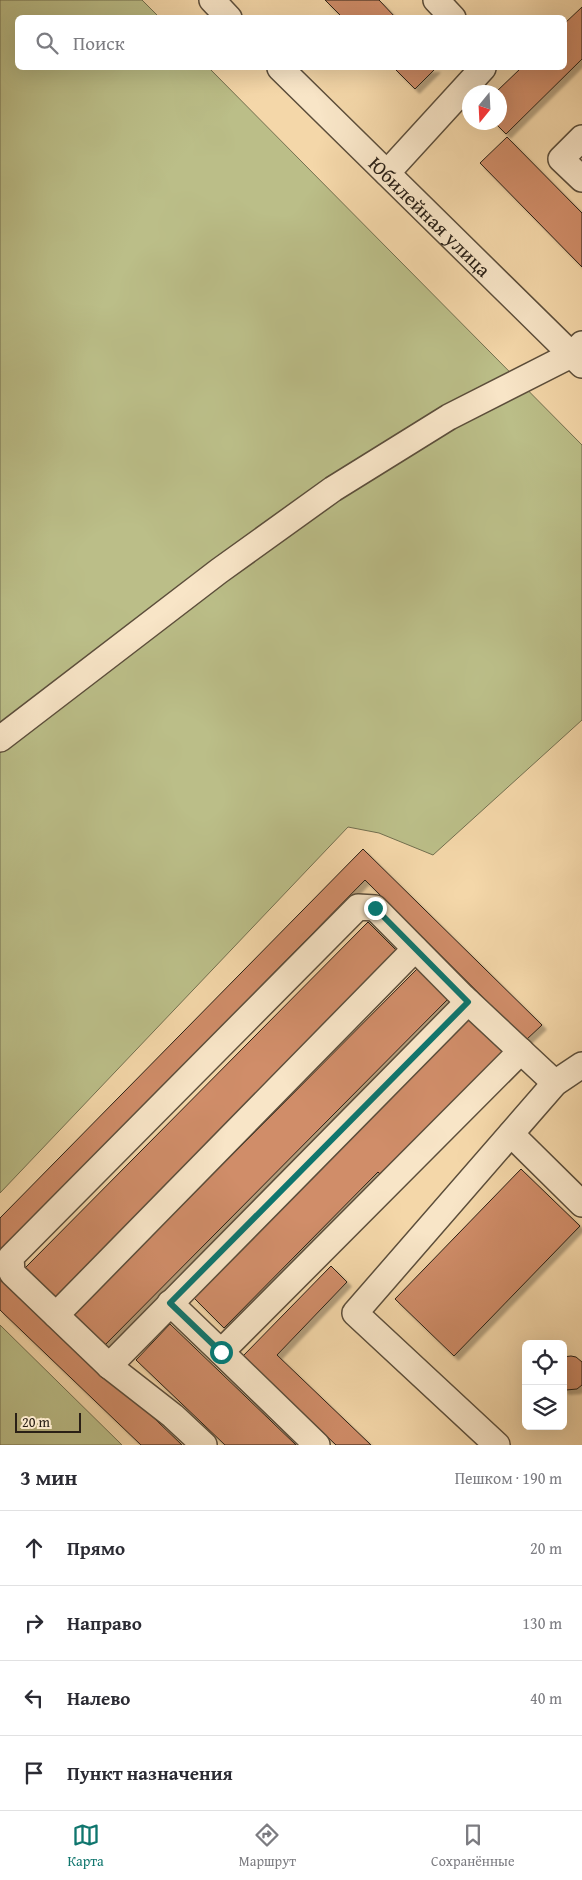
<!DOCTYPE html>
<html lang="ru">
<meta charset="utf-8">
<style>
:root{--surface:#fff;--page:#f2f2f3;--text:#2b2b33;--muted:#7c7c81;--line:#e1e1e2;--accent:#0f766e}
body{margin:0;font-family:"Gentium Book Plus",serif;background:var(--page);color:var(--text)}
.controls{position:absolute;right:15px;bottom:15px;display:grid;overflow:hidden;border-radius:8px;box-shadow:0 5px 20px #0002}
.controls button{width:45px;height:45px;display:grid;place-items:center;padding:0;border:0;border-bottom:1px solid var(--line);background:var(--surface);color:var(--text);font:25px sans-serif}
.compass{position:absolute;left:462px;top:85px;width:45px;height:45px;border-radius:50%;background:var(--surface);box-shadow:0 5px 20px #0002;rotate:198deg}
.scale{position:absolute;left:15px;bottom:12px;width:66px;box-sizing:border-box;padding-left:5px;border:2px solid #2a2016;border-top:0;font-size:14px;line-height:18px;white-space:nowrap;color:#2a2016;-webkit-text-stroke:4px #f8e5c7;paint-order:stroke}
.stop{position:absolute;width:15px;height:15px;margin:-11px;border:4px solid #0f766e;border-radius:50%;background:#fff}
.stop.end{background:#0f766e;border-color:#fff;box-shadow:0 1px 5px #0008}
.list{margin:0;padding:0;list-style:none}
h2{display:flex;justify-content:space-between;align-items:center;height:65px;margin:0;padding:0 20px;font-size:21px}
h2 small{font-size:16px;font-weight:400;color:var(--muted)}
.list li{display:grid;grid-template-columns:32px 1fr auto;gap:15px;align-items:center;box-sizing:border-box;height:75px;padding:0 20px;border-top:1px solid var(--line)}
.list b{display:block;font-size:19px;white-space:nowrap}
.list em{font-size:16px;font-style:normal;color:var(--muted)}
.icon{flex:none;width:28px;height:28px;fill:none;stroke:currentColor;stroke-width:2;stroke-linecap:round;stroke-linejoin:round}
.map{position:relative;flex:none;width:582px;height:1445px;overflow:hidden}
.search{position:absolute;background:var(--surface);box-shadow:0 5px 20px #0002;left:15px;right:15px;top:15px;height:55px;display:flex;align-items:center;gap:12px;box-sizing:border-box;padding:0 18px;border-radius:8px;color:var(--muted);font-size:19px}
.sheet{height:365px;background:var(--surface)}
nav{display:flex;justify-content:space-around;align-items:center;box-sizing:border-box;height:70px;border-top:1px solid var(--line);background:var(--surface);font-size:14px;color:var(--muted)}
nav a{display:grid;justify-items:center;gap:2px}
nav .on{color:var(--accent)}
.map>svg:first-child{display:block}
</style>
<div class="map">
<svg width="582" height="1445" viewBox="0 0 582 1445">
<defs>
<filter id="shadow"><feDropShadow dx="4.5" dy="4.5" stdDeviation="1" flood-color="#0004"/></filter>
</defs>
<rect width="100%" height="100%" fill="#f4d7a9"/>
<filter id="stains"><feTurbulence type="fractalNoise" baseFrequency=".004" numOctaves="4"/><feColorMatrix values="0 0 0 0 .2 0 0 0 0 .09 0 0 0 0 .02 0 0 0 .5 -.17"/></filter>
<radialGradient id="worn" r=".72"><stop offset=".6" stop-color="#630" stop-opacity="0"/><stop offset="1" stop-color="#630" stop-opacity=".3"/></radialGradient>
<g fill="#bbbe88" stroke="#726f4f">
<path d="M0,0H142L159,17L18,18V68H209L582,445V720L433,855L379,833L348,827L0,1193Z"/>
<path d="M0,1325L122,1445H0Z"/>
</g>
<g fill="#d08d69" stroke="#2a2016" filter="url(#shadow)">
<path d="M325,0H379L396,18H343Z"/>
<path d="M582,7V59L506,134L494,122H500V92H496L521,68H564V24Z"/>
<path d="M394,68H436L415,89Z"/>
<path d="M507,137L582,213V267L480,163Z"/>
<path d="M363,849L542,1025L526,1040L365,880L0,1252V1218Z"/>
<path d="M368,922L399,953L55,1299L24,1269Z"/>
<path d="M420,966L451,996L101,1349L70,1318Z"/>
<path d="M468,1018L504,1054L383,1177L378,1172L224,1328L194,1298Z"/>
<path d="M521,1169L580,1226L454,1356L395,1299Z"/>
<path d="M331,1266L347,1282L277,1355L371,1445H336L243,1356Z"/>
<path d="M0,1270L182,1445H141L0,1310Z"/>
<path d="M170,1324L296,1445H225L136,1360Z"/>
<path d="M571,1356L576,1357L582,1362V1385L577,1389L566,1390L563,1389V1357Z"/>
</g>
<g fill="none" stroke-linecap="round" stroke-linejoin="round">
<defs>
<g id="minor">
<path d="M212,0L229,18"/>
<path d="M436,0L453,18"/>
<path id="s1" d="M280,68L582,365"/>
<path d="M582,138L561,159L582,179"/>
<path d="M387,173L483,68"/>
<path d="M0,739L219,571L333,489L449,417L571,355L582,344"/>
<path d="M511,1134L582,1204"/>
<path d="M170,1303L221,1352L521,1051"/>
<path d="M56,1315L415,949"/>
<path d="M221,1352L317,1445"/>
<path d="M109,1366L468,1002"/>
<path d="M204,1445L173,1416L109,1366L12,1273L11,1257L358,907L375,908L463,997L555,1083"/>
<path d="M497,1445L355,1313L555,1083L582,1065"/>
</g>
</defs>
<use href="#minor" stroke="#5c4e3b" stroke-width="28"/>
<use href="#minor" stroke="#f8e5c7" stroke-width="25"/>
</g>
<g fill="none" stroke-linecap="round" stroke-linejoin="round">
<path stroke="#0f766e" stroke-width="6" d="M221,1352L170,1303L468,1002L375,908"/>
</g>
<g text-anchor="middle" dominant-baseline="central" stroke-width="5" stroke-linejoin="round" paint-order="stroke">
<g font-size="20" fill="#2a2016" stroke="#f8e5c7">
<text stroke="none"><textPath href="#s1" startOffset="211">Юбилейная улица</textPath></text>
</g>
</g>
<rect width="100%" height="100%" filter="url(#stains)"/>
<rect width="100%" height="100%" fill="url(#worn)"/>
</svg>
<div class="controls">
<button><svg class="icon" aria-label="locate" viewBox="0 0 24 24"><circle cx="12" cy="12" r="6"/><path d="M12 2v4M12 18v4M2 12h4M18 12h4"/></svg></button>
<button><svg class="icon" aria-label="layers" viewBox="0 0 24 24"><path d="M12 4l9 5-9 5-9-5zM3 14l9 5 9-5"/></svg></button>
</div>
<svg class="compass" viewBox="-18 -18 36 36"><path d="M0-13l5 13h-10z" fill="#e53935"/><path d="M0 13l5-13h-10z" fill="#7c7c81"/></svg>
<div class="scale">20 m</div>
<div class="stop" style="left:221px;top:1352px"></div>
<div class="stop end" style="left:375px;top:908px"></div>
<div class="search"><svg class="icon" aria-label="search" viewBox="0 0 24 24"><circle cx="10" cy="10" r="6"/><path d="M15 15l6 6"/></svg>Поиск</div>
</div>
<section class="sheet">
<h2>3 мин<small>Пешком · 190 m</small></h2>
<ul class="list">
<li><svg class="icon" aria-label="ahead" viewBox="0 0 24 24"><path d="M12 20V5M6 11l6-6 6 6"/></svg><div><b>Прямо</b></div><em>20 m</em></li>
<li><svg class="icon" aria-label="right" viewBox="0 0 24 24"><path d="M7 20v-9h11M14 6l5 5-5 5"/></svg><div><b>Направо</b></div><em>130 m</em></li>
<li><svg class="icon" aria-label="left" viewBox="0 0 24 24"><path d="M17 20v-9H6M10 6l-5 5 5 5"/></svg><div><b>Налево</b></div><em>40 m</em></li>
<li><svg class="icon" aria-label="arrive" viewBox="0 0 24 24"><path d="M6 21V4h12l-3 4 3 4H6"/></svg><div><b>Пункт назначения</b></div></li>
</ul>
</section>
<nav>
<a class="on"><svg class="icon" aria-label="map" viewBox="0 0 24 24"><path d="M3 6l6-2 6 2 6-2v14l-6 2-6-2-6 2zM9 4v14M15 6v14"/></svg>Карта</a>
<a><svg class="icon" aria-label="directions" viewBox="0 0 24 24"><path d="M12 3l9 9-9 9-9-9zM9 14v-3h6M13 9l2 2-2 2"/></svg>Маршрут</a>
<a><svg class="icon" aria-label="saved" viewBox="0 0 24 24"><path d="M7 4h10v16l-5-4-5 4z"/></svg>Сохранённые</a>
</nav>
